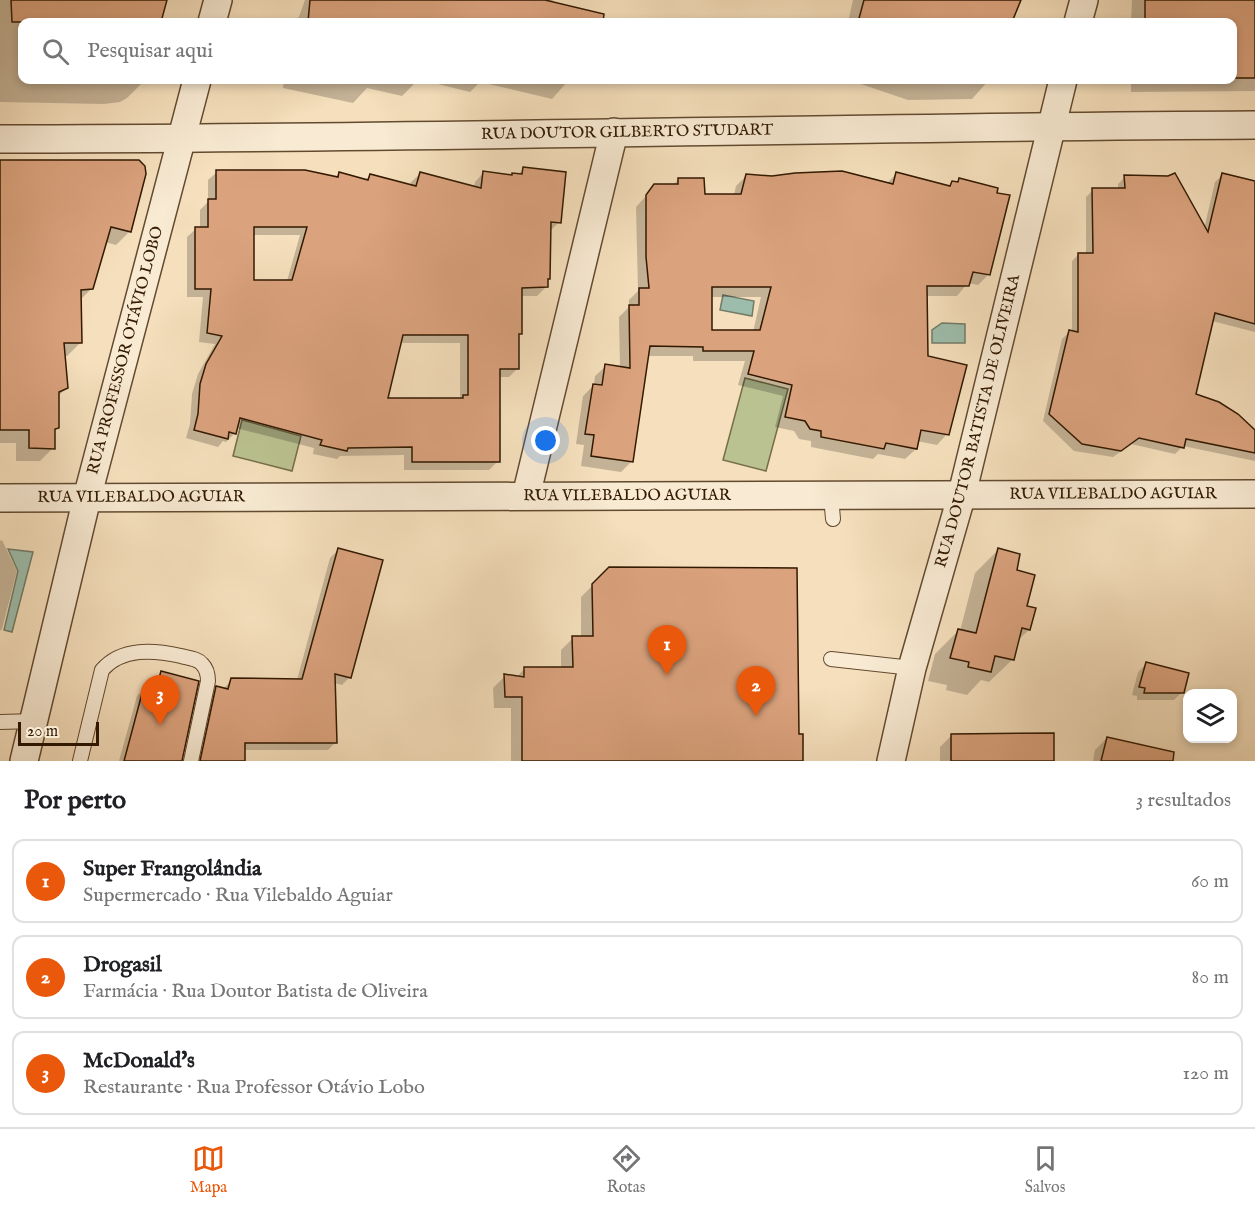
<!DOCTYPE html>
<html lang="pt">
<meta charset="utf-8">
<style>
:root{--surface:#fff;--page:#f6f6f6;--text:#202124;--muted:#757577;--line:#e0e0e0;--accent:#ea580c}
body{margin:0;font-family:"IM FELL English",serif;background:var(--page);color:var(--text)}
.controls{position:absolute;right:18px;bottom:18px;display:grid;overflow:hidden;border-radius:12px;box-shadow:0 3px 9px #0003}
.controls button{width:54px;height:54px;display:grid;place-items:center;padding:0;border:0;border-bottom:2px solid var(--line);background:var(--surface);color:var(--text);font:30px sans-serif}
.scale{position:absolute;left:18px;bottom:15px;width:81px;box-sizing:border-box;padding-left:6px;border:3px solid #321900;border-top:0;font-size:16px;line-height:21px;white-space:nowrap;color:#321900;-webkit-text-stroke:4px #f8ead3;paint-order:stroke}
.you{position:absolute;left:546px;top:441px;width:21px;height:21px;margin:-15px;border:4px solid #fff;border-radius:50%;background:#1a73e8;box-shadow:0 0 0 9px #1a73e833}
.badge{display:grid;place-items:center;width:39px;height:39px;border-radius:50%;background:var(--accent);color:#fff;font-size:20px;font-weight:700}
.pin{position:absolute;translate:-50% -50px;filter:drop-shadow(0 2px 3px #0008)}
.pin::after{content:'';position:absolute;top:32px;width:21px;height:18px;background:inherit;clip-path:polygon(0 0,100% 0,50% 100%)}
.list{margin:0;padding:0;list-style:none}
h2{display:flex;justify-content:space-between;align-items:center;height:78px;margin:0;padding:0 24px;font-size:26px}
h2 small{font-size:20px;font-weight:400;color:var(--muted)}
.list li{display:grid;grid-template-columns:39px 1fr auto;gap:18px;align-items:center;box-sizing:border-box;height:84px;margin:0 12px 12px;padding:0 12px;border:2px solid var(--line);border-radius:12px}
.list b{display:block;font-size:22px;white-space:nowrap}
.list p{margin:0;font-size:20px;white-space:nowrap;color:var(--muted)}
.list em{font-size:20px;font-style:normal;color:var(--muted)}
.icon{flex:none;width:33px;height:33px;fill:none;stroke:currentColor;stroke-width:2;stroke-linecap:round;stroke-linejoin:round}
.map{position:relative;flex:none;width:1255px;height:761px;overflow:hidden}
.search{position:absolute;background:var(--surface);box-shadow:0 3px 9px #0003;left:18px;right:18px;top:18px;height:66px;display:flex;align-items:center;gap:15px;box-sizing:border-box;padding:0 21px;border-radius:12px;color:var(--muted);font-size:22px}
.sheet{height:366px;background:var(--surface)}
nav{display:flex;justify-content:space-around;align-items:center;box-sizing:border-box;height:84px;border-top:2px solid var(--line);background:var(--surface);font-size:16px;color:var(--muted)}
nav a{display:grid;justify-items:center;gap:3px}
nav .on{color:var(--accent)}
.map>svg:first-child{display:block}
</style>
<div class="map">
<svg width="1255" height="761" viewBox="0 0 1255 761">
<rect width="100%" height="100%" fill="#f5dfbc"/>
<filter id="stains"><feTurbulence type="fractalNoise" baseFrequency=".00333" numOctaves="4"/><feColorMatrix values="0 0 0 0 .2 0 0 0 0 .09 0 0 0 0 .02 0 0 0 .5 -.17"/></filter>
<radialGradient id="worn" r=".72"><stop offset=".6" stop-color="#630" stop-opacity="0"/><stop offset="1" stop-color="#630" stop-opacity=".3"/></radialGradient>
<g fill="#bbc291" stroke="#766e48" stroke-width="1.5">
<path d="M745,378L788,389L766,471L723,460Z"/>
<path d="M242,420L301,436L292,471L233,456Z"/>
</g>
<g fill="#9dbdac" stroke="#727b67" stroke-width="1.5">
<path d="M723,295L754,301L752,316L720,310Z"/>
<path d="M942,323L965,324V343H932V330Z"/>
<path d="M8,549L33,552L12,632L4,630L18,571Z"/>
</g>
<g fill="#0003" fill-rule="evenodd">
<path d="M0,0H166L160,22H22V80H145L127,98L120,102L104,104L0,102Z"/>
<path d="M305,0H553L552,3L584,11L581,22H297Z"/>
<path d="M853,0H1020L1011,22H848Z"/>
<path d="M1132,0H1255V91L1131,92V80H1232V22H1131Z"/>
<path d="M284,80H416L415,83L402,96L367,88L353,103L283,88Z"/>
<path d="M422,80H569L552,99L480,82L470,92Z"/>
<path d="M849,80H989L972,99L908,100Z"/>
<path d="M0,162L130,231L116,245L105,242L92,288L80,300L81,342L67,356H63L67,388L58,396V428L53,432V448L40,461H16V443H0Z"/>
<path d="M523,169L559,222L550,231L546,287L537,296H520L518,368L509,377H498V461L489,470H404V455L340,456L337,459L313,454L314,448L236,428L235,433L226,442L223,441L218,447L186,438L190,424L192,394L198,374L215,344L199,342L203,297H187V237L196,229H200V210L208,202V180L217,172L335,178L339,173L365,180L370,176L410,186L411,182L420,174L474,187L475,182L483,173L511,176L518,175ZM252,235H300L287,281H252ZM400,343H460V400H386Z"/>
<path d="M897,173L948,187L952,182L957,183L960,180L988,275L978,285L968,283L957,296H926V357L947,434L937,445L917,441L916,449L905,459L878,454L873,459L811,447V441L799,439L794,431L775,427L783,396L738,385L745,361H693V356H647L631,462L621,472L581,466L584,445L576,444L583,396L594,385L595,376L606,366L620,368L619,317L629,307V300L638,291L636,207L655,186H672L679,179L703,195H734L736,186L746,176L886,184ZM711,297H761L753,332H710Z"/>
<path d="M1222,175L1255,182V332L1212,321L1194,395L1255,431V461L1183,446L1175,454L1131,444L1113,457L1074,451L1043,421L1062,339L1069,332H1072V261L1079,254H1086V197L1093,190H1118V184L1125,177L1204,229L1215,182Z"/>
<path d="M2,540L17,571L2,629L0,631V541Z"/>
<path d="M338,550L350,677L342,685L334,683L336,742L328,750H244V761H195L209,696L217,688H224L232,680H297L330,558Z"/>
<path d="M998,550L1015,571L1026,607L1034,609L1029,630L1017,641L1013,659L989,682L981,680L967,695L946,690L947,685L928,681L935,654L958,631H960L975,573Z"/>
<path d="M610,568L797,735H801L802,761H511V708H494L493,688L505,676L516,678L524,669H561V650L573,638H581V597Z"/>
<path d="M1146,664L1182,692L1174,700H1137V696L1132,695L1138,672Z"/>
<path d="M162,673L181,761H119L137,696L145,688L151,690L154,681Z"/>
<path d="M1052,734V761H940V747L952,735Z"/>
<path d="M1107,738L1148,749L1144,761H1093L1095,750Z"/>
</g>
<g fill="#daa27d" stroke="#321900" stroke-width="1.5" fill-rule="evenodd">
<path d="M11,0H167L161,22H12Z"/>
<path d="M310,0H545L604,14L603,22H308Z"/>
<path d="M864,0H1021L1012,22H858Z"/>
<path d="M1145,0H1255V78H1233V22H1145Z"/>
<path d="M0,160H139L145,166L146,174L131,232L111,227L93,289L81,290L82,343H64L68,388L59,392V428L55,429V449L29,448V430H0Z"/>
<path d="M523,167L566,172L561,223L551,222L550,279H548V287L522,288V334H519V369H500V462H412V447L348,448L347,451L320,445L322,440L240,418L236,434L229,432L228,439L194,430L198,414L200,384L206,364L222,336L207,333L211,289H195V227H208V199H216V170H305L338,177L339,172L368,180L370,174L416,186L420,172L481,188L483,171L512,175V173L522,174ZM254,227H307L292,280H254ZM403,335H468V395H463V398H388Z"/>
<path d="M842,171L893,184L896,172L950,186L952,181L958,182L959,178L998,188L997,193L1010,195L990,275L973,272L969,286H927L928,356L967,365L949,435L921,430L917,449L886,443L884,449L821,437V431L810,429L805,421L785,417L792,385L748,374L754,351H703V347L650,346L633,462L591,456L594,435L585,434L593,384L602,385L605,364L630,368L629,305H639V288H649L646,257V195L654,184H678V178H704L705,194H741L746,174L772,176L795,173ZM712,287H771L760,330H712Z"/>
<path d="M1175,173L1208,232L1222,173L1255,181V324L1215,313L1196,394L1219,402L1238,414L1255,430V453L1186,439L1184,448L1139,438L1121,451L1082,444L1049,414L1069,330L1078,332V253H1093L1092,188H1125L1124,175L1168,176Z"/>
<path d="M338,548L383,560L351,678L335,674L337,743H245V761H200L216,686L228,689L231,678L302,679Z"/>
<path d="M998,548L1020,554L1017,570L1035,575L1027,606L1036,608L1030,630L1022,628L1014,660L995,656L991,672L968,667L969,662L950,658L958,629L976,633Z"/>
<path d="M609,567L797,568L799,734H803V761H522V697H505L504,674L524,677V667H573L572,636H593L592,584Z"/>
<path d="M1146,662L1189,673L1184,693H1144L1145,688L1139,687Z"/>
<path d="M161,671L199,681L182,761H124L144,686L156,689Z"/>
<path d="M1054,733V761H951V734Z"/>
<path d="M1107,737L1174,752L1173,761H1101Z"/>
</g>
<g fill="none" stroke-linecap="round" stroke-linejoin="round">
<defs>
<g id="service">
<path d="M831,496L833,519"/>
<path d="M831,659L912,668"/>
<path d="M0,722L35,721"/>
<path d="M80,761L102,670C122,647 154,650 181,656C188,658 197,658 202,664C207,669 208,675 208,681L191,761"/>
</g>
<g id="minor">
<path d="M212,22L218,0"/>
<path d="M1078,22L1084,0"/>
<path id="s1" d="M0,139C418,139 837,127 1255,125"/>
<path d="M526,496L614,132"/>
<path id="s2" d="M0,498L1255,494"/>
<path id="s3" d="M24,761L87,498L197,80"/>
<path id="s4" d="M891,761L912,668L962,494L1063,80"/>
</g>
</defs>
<use href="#service" stroke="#634a2f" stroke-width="16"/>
<use href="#minor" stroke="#634a2f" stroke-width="30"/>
<use href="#service" stroke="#f8ead3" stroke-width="14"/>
<use href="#minor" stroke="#f8ead3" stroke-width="27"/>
</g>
<g text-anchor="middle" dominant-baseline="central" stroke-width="5" stroke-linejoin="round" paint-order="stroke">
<g font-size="16" fill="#321900" stroke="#f8ead3">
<text stroke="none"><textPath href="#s1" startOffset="627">RUA DOUTOR GILBERTO STUDART</textPath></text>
<text stroke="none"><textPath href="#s3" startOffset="423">RUA PROFESSOR OTÁVIO LOBO</textPath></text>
<text stroke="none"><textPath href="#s4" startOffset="351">RUA DOUTOR BATISTA DE OLIVEIRA</textPath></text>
<text stroke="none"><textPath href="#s2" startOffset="1113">RUA VILEBALDO AGUIAR</textPath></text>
<text stroke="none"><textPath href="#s2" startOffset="627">RUA VILEBALDO AGUIAR</textPath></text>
<text stroke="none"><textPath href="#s2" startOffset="141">RUA VILEBALDO AGUIAR</textPath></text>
</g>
</g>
<rect width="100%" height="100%" filter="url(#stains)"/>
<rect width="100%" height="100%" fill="url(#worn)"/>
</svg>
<div class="controls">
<button><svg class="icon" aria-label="layers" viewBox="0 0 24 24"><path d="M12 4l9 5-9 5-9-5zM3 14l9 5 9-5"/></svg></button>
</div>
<div class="scale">20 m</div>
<div class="you"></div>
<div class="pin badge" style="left:667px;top:675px">1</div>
<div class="pin badge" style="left:756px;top:716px">2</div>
<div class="pin badge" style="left:160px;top:725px">3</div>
<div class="search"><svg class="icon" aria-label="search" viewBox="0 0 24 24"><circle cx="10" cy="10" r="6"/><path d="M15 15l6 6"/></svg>Pesquisar aqui</div>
</div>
<section class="sheet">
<h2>Por perto<small>3 resultados</small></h2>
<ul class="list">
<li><span class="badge">1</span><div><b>Super Frangolândia</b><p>Supermercado · Rua Vilebaldo Aguiar</p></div><em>60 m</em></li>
<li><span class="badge">2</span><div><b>Drogasil</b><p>Farmácia · Rua Doutor Batista de Oliveira</p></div><em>80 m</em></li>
<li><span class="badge">3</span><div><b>McDonald's</b><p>Restaurante · Rua Professor Otávio Lobo</p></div><em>120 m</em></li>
</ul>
</section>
<nav>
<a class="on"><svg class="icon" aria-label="map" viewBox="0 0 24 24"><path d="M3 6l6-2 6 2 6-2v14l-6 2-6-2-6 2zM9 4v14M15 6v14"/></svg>Mapa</a>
<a><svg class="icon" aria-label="directions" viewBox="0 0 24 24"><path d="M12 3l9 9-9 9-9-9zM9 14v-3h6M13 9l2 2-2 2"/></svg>Rotas</a>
<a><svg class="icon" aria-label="saved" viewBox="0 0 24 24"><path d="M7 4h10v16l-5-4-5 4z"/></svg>Salvos</a>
</nav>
